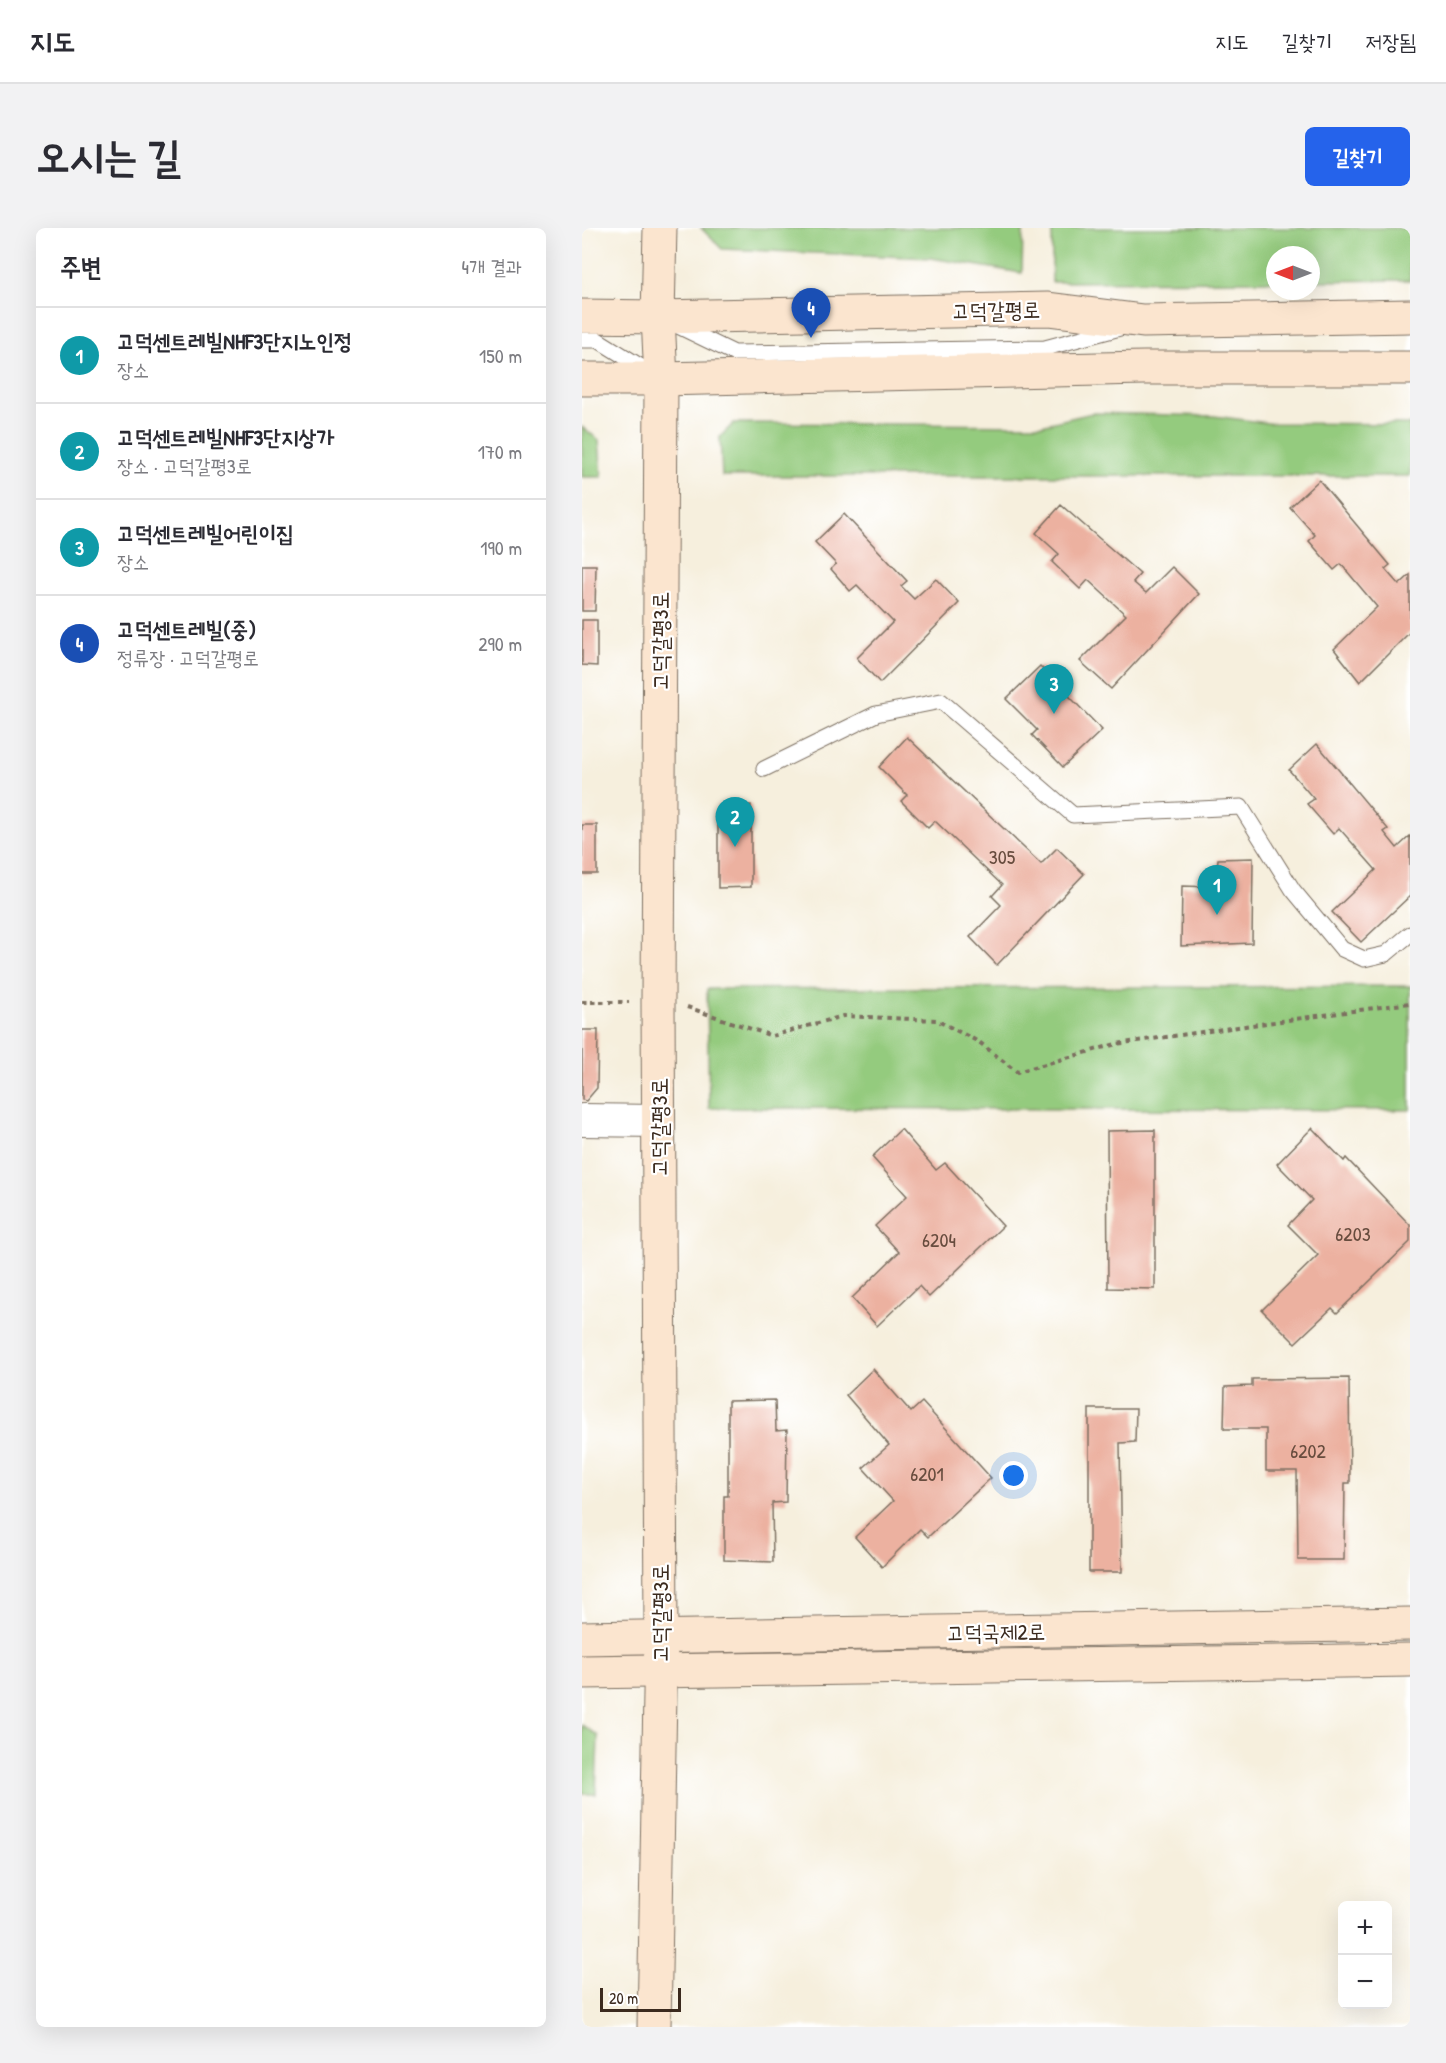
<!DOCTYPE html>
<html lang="ko">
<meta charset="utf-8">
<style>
:root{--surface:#fff;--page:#f2f2f3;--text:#2b2b33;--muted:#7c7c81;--line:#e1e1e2;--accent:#2563eb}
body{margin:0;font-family:"Patrick Hand","Poor Story",sans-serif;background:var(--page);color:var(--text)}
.controls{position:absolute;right:18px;bottom:18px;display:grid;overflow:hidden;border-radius:9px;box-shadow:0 6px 24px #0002}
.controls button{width:54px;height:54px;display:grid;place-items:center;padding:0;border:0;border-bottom:2px solid var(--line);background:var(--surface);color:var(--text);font:30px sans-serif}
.compass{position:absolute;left:684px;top:18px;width:54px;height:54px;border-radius:50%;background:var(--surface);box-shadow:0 6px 24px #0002;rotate:270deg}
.scale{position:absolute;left:18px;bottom:15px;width:81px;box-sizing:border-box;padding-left:6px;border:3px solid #3b2a1e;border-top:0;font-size:16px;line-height:21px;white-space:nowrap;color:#3b2a1e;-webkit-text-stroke:4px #fff;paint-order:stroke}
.you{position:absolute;left:432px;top:1248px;width:21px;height:21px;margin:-15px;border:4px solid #fff;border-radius:50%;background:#1a73e8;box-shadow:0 0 0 9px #1a73e833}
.badge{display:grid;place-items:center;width:39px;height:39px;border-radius:50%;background:var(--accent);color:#fff;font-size:20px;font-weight:700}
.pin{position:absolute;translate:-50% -50px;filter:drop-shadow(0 2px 3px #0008)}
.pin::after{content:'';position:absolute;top:32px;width:21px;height:18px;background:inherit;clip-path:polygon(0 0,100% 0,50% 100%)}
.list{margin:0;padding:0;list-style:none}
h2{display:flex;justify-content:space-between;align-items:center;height:78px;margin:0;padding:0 24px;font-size:26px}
h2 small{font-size:20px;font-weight:400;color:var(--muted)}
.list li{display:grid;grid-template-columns:39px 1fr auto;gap:18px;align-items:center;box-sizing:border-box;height:96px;padding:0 24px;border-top:2px solid var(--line)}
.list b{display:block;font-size:22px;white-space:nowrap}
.list p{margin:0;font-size:20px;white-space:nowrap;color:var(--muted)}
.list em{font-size:20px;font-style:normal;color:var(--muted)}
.map{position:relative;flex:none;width:828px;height:1799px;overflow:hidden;border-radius:9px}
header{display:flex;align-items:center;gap:36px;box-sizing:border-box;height:84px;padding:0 30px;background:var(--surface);border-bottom:2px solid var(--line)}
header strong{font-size:28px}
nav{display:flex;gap:33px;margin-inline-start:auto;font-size:21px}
.intro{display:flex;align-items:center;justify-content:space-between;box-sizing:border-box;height:144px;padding:0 36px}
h1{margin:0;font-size:42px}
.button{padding:15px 27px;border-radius:9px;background:var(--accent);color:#fff;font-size:21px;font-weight:700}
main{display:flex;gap:36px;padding:0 36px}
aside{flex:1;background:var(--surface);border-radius:9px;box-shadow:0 6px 24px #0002}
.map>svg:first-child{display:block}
</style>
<header>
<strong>지도</strong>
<nav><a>지도</a><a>길찾기</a><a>저장됨</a></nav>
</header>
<div class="intro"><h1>오시는 길</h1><a class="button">길찾기</a></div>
<main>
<aside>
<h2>주변<small>4개 결과</small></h2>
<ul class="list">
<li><span class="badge" style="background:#0f9aa8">1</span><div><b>고덕센트레빌NHF3단지노인정</b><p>장소</p></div><em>150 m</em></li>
<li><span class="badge" style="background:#0f9aa8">2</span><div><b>고덕센트레빌NHF3단지상가</b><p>장소 · 고덕갈평3로</p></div><em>170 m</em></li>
<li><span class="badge" style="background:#0f9aa8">3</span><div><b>고덕센트레빌어린이집</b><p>장소</p></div><em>190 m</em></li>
<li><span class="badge" style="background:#1a4fb4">4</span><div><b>고덕센트레빌(중)</b><p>정류장 · 고덕갈평로</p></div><em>290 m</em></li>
</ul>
</aside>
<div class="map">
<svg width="828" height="1799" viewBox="0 0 828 1799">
<rect width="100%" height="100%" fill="#fff"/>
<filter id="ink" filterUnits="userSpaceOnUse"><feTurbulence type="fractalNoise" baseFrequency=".0167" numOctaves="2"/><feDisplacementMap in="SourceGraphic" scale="12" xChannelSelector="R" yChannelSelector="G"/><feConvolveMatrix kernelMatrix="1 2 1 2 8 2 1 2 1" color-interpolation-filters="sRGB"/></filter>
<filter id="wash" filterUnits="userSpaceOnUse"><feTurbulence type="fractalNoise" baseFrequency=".008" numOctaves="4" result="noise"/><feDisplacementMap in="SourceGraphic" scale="24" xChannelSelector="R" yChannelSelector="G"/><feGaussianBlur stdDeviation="1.35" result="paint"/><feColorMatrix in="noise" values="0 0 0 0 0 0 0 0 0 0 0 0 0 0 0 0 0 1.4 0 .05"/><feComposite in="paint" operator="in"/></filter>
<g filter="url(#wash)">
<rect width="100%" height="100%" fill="#f6efdd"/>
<g fill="#94cb7e" stroke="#687a4e" stroke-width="1.5">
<path d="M119,0H441L440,45L349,30L140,21Z"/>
<path d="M470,0H828V52L729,53V27H693V53L470,54Z"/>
<path d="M510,185L632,188L686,195L828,196V248H140L138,209L152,195L460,197Z"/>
<path d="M0,199L17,212L20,249H0Z"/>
<path d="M828,758V882L127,880L125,761Z"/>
<path d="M0,1497L16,1508L14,1566H0Z"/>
</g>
<g id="blocks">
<g fill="#ecb1a0">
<path d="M737,252L808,337L803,341L817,357L828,347V404L778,454L752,421L795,379L759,336L752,342L727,313L733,307L708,279Z"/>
<path d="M479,277L558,346L551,354L564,365L590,339L617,366L529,461L498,433L544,387L506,352L498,361L470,334L477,326L454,305Z"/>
<path d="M262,286L325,353L319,358L332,371L354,351L377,375L298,455L275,430L311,394L275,357L268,363L249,341L254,336L233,314Z"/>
<path d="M0,337H14L13,383H0Z"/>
<path d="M0,392H15V438L0,437Z"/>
<path d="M458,438L520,502L481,539L450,507L455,502L424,471Z"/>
<path d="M325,509L459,636L475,620L502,646L415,737L388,709L419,677L410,668L420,657L353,593L346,600L319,573L325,567L297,539Z"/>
<path d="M735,516L806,601L802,604L815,620L828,608V668L779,714L750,684L794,642L757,600L751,606L725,576L732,571L707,542Z"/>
<path d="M169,577V659L136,660V578Z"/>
<rect x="0" y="597" width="15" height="49"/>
<path d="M671,630L670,715L599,718L600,658L633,659L636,631Z"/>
<path d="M0,802H16L15,860L4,873L0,872Z"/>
<path d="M730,900L762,933L764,930L828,997V1014L755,1085L750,1080L713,1115L680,1082L736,1027L706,997L730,972L695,936Z"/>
<path d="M319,901L354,942L363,935L421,998L347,1069L337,1058L295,1098L270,1070L317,1024L293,998L325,968L290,929Z"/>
<path d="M573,902V1061L526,1060L525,903Z"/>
<path d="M291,1141L329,1184L340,1174L409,1250L346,1309L338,1301L300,1339L273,1309L311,1273L281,1240L307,1217L264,1167Z"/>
<path d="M767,1150L768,1255H763L762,1332H716L715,1243H684V1201H642L643,1159L670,1158V1151Z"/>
<path d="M193,1172L194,1203L205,1202L204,1274L190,1275L191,1334L142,1332V1268H146V1173Z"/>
<path d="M507,1181H554L553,1214L538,1215L540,1344H507Z"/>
</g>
</g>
</g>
<g filter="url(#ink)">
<use href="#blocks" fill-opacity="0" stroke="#7c6f61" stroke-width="1.5"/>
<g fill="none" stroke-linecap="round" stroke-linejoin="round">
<defs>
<g id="lane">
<path d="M92,96L152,125L463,120L538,100"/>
<path d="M0,112H16L69,145"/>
<path d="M182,541L294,486L359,473L491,587L659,579L711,662L760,721L782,731L804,726L828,706"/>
</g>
<path id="street" d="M0,892L77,893"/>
<g id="secondary">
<path d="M0,88L76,89L466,81L561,93L828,88"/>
<path d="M0,151H79L562,140H828"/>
<path d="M0,1410L828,1396"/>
<path d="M0,1444L828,1432"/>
<path d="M72,1799L79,1410L76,774L79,151L76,89L78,0"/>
</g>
</defs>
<use href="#lane" stroke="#7c6f61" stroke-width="17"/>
<use href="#street" stroke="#7c6f61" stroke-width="34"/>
<use href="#secondary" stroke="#7c6f61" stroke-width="35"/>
<g stroke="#7c6f61" stroke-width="4" stroke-dasharray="4.5 4.5" stroke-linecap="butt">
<path d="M0,774H47"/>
<path d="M105,779L190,808L261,788L354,792L397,814L435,844L534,816L828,775"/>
</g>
<use href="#lane" stroke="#fff" stroke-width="15"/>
<use href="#street" stroke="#fff" stroke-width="32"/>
<use href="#secondary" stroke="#fbe5cf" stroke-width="33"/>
</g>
</g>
<g text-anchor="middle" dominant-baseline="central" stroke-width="4.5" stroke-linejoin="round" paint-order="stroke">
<g font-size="20" fill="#674c3e">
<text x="420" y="628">305</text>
<text x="771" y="1005">6203</text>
<text x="357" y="1011">6204</text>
<text x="726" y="1222">6202</text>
<text x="345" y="1245">6201</text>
</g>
<g font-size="22" fill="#3b2a1e" stroke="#fff">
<text transform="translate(414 82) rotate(-1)">고덕갈평로</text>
<text transform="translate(78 413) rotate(-90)">고덕갈평3로</text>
<text transform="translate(77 899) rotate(-90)">고덕갈평3로</text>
<text transform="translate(78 1385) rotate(-90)">고덕갈평3로</text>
<text transform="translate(414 1404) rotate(-1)">고덕국제2로</text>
</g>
</g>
</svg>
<div class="controls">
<button>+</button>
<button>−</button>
</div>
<svg class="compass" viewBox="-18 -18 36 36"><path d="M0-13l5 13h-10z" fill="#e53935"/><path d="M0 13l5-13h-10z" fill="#7c7c81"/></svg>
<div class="scale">20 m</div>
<div class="you"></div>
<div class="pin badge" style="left:635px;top:687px;background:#0f9aa8">1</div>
<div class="pin badge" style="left:153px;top:619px;background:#0f9aa8">2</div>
<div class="pin badge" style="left:472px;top:486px;background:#0f9aa8">3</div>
<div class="pin badge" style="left:229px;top:110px;background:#1a4fb4">4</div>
</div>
</main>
